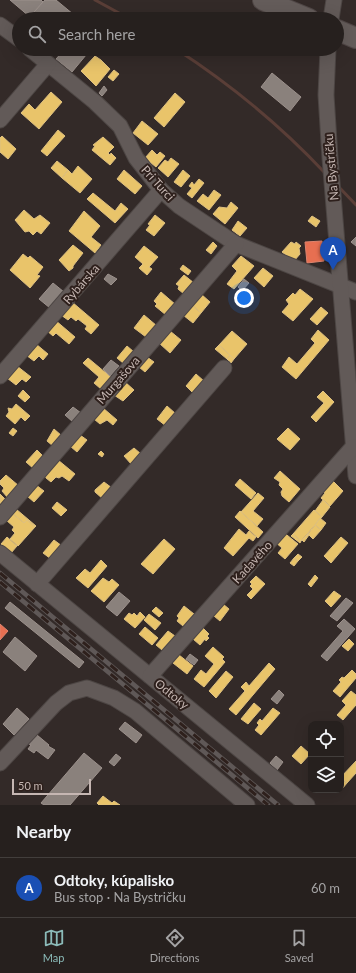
<!DOCTYPE html>
<meta charset="utf-8">
<style>
:root{--surface:#26201e;--page:#2e2827;--text:#f1f3f6;--muted:#a4a3a4;--line:#423e3c;--accent:#8bbbb9}
body{margin:0;font-family:Lato,sans-serif;background:var(--page);color:var(--text)}
.controls{position:absolute;right:12px;bottom:12px;display:grid;overflow:hidden;border-radius:8px;box-shadow:0 4px 16px #0002}
.controls button{width:36px;height:36px;display:grid;place-items:center;padding:0;border:0;border-bottom:1px solid var(--line);background:var(--surface);color:var(--text);font:20px sans-serif}
.scale{position:absolute;left:12px;bottom:10px;width:79px;box-sizing:border-box;padding-left:4px;border:2px solid #c5b6b2;border-top:0;font-size:11px;line-height:14px;white-space:nowrap;color:#c5b6b2;-webkit-text-stroke:3px #2e201c;paint-order:stroke}
.you{position:absolute;left:244px;top:298px;width:14px;height:14px;margin:-10px;border:3px solid #fff;border-radius:50%;background:#1a73e8;box-shadow:0 0 0 6px #1a73e833}
.badge{display:grid;place-items:center;width:26px;height:26px;border-radius:50%;background:var(--accent);color:#fff;font-size:13px;font-weight:700}
.pin{position:absolute;translate:-50% -33px;filter:drop-shadow(0 1px 2px #0008)}
.pin::after{content:'';position:absolute;top:21px;width:14px;height:12px;background:inherit;clip-path:polygon(0 0,100% 0,50% 100%)}
.list{margin:0;padding:0;list-style:none}
h2{display:flex;justify-content:space-between;align-items:center;height:52px;margin:0;padding:0 16px;font-size:17px}
h2 small{font-size:13px;font-weight:400;color:var(--muted)}
.list li{display:grid;grid-template-columns:26px 1fr auto;gap:12px;align-items:center;box-sizing:border-box;height:60px;padding:0 16px;border-top:1px solid var(--line)}
.list b{display:block;font-size:15px;white-space:nowrap}
.list p{margin:0;font-size:13px;white-space:nowrap;color:var(--muted)}
.list em{font-size:13px;font-style:normal;color:var(--muted)}
.icon{flex:none;width:22px;height:22px;fill:none;stroke:currentColor;stroke-width:2;stroke-linecap:round;stroke-linejoin:round}
.map{position:relative;flex:none;width:356px;height:805px;overflow:hidden}
.search{position:absolute;background:var(--surface);box-shadow:0 4px 16px #0002;left:12px;right:12px;top:12px;height:44px;display:flex;align-items:center;gap:10px;box-sizing:border-box;padding:0 14px;border-radius:22px;color:var(--muted);font-size:15px}
.sheet{height:112px;background:var(--surface)}
nav{display:flex;justify-content:space-around;align-items:center;box-sizing:border-box;height:56px;border-top:1px solid var(--line);background:var(--surface);font-size:11px;color:var(--muted)}
nav a{display:grid;justify-items:center;gap:2px}
nav .on{color:var(--accent)}
.map>svg:first-child{display:block}
</style>
<div class="map">
<svg width="356" height="805" viewBox="0 0 356 805">
<rect width="100%" height="100%" fill="#332a28"/>
<g fill="#e9c46a" stroke="#dec080">
<path d="M95,56L101,60L110,69L96,86L81,71Z"/>
<path d="M114,70L119,74L113,81L108,77Z"/>
<path d="M51,92L62,102L39,129L21,113L29,104L35,110Z"/>
<path d="M175,93L185,102L164,127L154,118Z"/>
<path d="M142,121L158,134L148,145L133,133Z"/>
<path d="M58,130L65,136L47,156L41,151Z"/>
<path d="M2,136L16,149L8,159L0,152V138Z"/>
<path d="M103,137L114,147L108,153L110,155L111,153L116,158L110,165L92,150L95,146L93,145Z"/>
<path d="M152,150L157,155L160,152L165,156L156,167L145,158Z"/>
<path d="M171,158L179,164L168,177L158,168L165,160L168,162Z"/>
<path d="M57,161L68,170L62,178L51,168Z"/>
<path d="M78,166L92,179L80,193L62,178L68,170L72,174Z"/>
<path d="M124,170L142,186L135,194L117,179Z"/>
<path d="M183,170L190,176L181,187L174,182Z"/>
<path d="M199,179L204,183L192,198L187,194L192,188L189,186L192,182L194,185Z"/>
<path d="M214,190L221,195L209,210L197,201L203,194L208,198Z"/>
<path d="M93,193L115,211L121,203L128,209L115,223L87,199Z"/>
<path d="M231,202L238,208L225,224L213,214L219,207L227,208Z"/>
<path d="M24,210L34,219L40,215L50,223L41,234L37,231L33,235L29,231L25,232L15,220Z"/>
<path d="M84,211L100,226L91,237L101,245L95,253L69,231Z"/>
<path d="M155,215L165,223L154,236L146,230L150,225L148,224Z"/>
<path d="M312,216L320,221L316,227L308,221Z"/>
<path d="M238,221L247,228L240,236L232,230Z"/>
<path d="M213,242L217,246L211,254L206,250Z"/>
<path d="M291,242L295,244L296,242L301,246L299,248L300,254L294,261L282,252Z"/>
<path d="M73,245L83,253L73,266V268L69,271L59,260Z"/>
<path d="M144,246L158,257L149,267L152,269L147,275L139,268L143,264L135,257Z"/>
<path d="M23,254L28,258L30,256L43,267L37,275L40,276L30,288L10,270Z"/>
<path d="M241,256L254,266L234,289L227,284L237,271L232,266Z"/>
<path d="M183,265L191,271L188,275L180,269Z"/>
<path d="M263,268L273,276L264,287L254,278Z"/>
<path d="M184,275L194,283L184,294L178,289L179,286L176,284Z"/>
<path d="M300,289L313,299L293,321L282,312L289,304L286,300L293,293L295,295Z"/>
<path d="M161,292L176,305L166,315L155,306L157,304L154,301Z"/>
<path d="M201,294L210,302L201,313L192,305Z"/>
<path d="M72,302L99,325L91,334L85,329L87,326L78,319L76,321L71,317L68,320L61,315Z"/>
<path d="M192,305L201,313L193,323L183,315Z"/>
<path d="M321,307L328,313L317,325L310,319Z"/>
<path d="M144,315L157,326L146,337L134,328Z"/>
<path d="M55,320L75,337L69,344L56,333L53,336L46,330Z"/>
<path d="M318,330L329,340L296,379L282,367L289,357L297,364L315,343L311,339Z"/>
<path d="M170,331L181,340L170,353L159,343Z"/>
<path d="M232,331L247,344L234,359L219,345Z"/>
<path d="M36,344L48,354L43,360L39,356L34,361L26,355Z"/>
<path d="M219,345L230,355L227,359L215,349Z"/>
<path d="M127,346L134,352L123,363L117,358Z"/>
<path d="M230,355L234,359L231,363L227,359Z"/>
<path d="M147,357L154,362L145,372L139,367Z"/>
<path d="M88,358L112,378L101,389L94,383L99,377L83,363Z"/>
<path d="M17,366L31,377L26,382L22,379L16,385L7,378Z"/>
<path d="M196,374L205,382L194,394L186,386Z"/>
<path d="M125,382L134,390L123,401L114,395Z"/>
<path d="M23,390L30,397L25,402L18,396Z"/>
<path d="M323,391L334,402L316,422L311,417L324,403L317,397Z"/>
<path d="M16,404L30,416L25,421L21,417L15,424L6,416L9,412L8,408L12,409Z"/>
<path d="M167,406L176,414L166,426L157,419Z"/>
<path d="M103,408L117,420L113,425L107,420L100,424L94,419Z"/>
<path d="M13,428L17,431L13,436L9,433Z"/>
<path d="M288,428L300,439L290,450L277,439Z"/>
<path d="M54,429L62,436L53,446L47,441Z"/>
<path d="M80,435L87,440L77,452L70,446Z"/>
<path d="M134,448L141,454L132,465L124,456Z"/>
<path d="M37,450L44,457L34,469L26,462Z"/>
<path d="M101,451L104,454L102,457L98,454Z"/>
<path d="M58,460L75,474L69,481L62,476L59,478L56,477L51,482L46,478L45,475Z"/>
<path d="M280,471L300,489L289,502L282,496L281,492L283,489L279,485L280,482L274,478Z"/>
<path d="M6,475L19,486L8,498L2,491L4,488L0,484V481Z"/>
<path d="M240,479L256,493L251,499L235,485Z"/>
<path d="M332,480L343,491L330,506L321,498L325,493L322,491Z"/>
<path d="M104,482L112,488L103,499L95,492V490Z"/>
<path d="M36,485L44,491L34,502L27,496Z"/>
<path d="M258,493L264,498L253,511L263,519L257,526L241,512Z"/>
<path d="M0,494L6,500L0,508Z"/>
<path d="M323,500L330,507L322,517L315,511Z"/>
<path d="M57,502L67,510L61,516L52,508Z"/>
<path d="M16,509L36,526L35,527L27,520L24,523L12,513Z"/>
<path d="M314,510L322,517L301,541L293,534Z"/>
<path d="M240,511L263,532L258,538L235,517Z"/>
<path d="M12,513L24,523L27,520L35,527L18,546L10,539L15,533L12,530L14,527L6,520Z"/>
<path d="M320,518L326,523L321,530L315,525Z"/>
<path d="M315,525L321,530L313,539L308,534Z"/>
<path d="M239,529L246,535L249,531L256,537L253,541L249,538L233,556L224,548Z"/>
<path d="M282,531L298,544L285,559L278,553L282,548L274,541Z"/>
<path d="M293,534L301,541L300,543L291,536Z"/>
<path d="M308,534L309,535L304,542L302,540Z"/>
<path d="M7,537L17,546L11,553L1,544Z"/>
<path d="M341,537L348,543L331,563L324,556Z"/>
<path d="M164,539L175,549L153,574L141,564Z"/>
<path d="M54,540L62,546L51,559L43,553Z"/>
<path d="M298,554L302,557L298,561L294,558Z"/>
<path d="M294,558L298,561L294,566L290,563Z"/>
<path d="M101,560L107,566L88,588L76,578L85,569L90,573Z"/>
<path d="M315,575L318,578L311,587L308,584Z"/>
<path d="M256,576L265,584L251,599L247,595L253,589L250,586L252,584L250,582Z"/>
<path d="M103,578L109,582L112,579L119,585L104,602L91,591Z"/>
<path d="M334,591L341,596L331,607L325,601Z"/>
<path d="M223,604L229,609L220,621L214,616Z"/>
<path d="M184,606L194,614L183,626L177,621L179,618L177,616Z"/>
<path d="M156,607L163,613L159,617L152,611Z"/>
<path d="M140,612L145,617L135,628L124,619L129,613L132,615L134,613L137,616Z"/>
<path d="M149,614L161,623L155,630L144,620Z"/>
<path d="M145,627L158,638L152,645L139,634Z"/>
<path d="M203,628L209,634L207,636L209,638L206,641L205,639L200,645L193,639Z"/>
<path d="M168,631L175,636L162,650L156,645Z"/>
<path d="M349,639L354,644L348,651L342,646Z"/>
<path d="M213,647L224,657L222,659L225,662L204,687L194,679L201,670L206,674L214,664L205,656Z"/>
<path d="M179,655L193,666L187,674L173,663Z"/>
<path d="M269,663L275,669L236,715L229,709L245,691L241,687L246,682L249,686Z"/>
<path d="M352,670L356,674V678L340,697L333,691L341,682L339,680L342,677L344,678Z"/>
<path d="M226,671L233,677L216,698L209,691Z"/>
<path d="M351,691L356,695V705L343,720L337,715L346,705L342,701Z"/>
<path d="M254,703L261,709L248,724L241,719Z"/>
<path d="M273,708L280,713L261,735L255,730L259,725L257,723L260,719L262,721Z"/>
<path d="M301,746L310,754L301,764L292,756Z"/>
<path d="M356,761V773L347,783L341,777Z"/>
<path d="M341,779L347,783L342,789H341Z"/>
<path d="M103,796L112,803L114,801L120,805H99L97,803Z"/>
</g>
<g fill="#e76f51" stroke="#dd846e">
<path d="M322,241L324,261L307,263L305,242Z"/>
<path d="M0,624L8,631L0,640Z"/>
</g>
<g fill="#8a817c" stroke="#9c918c">
<path d="M10,0H41L43,2L30,17Z"/>
<path d="M45,0H56L79,19H42L34,12Z"/>
<path d="M65,49H91L72,72L56,59Z"/>
<path d="M272,73L301,97L290,111L261,87Z"/>
<path d="M104,86L107,90L102,96L99,93Z"/>
<path d="M356,237V246L351,242Z"/>
<path d="M108,274L117,279L111,285L104,279Z"/>
<path d="M244,279L249,283L242,291L238,287Z"/>
<path d="M53,283L64,292L50,308L39,299Z"/>
<path d="M111,360L119,366L110,376L103,369Z"/>
<path d="M73,407L81,413L73,422L65,415Z"/>
<path d="M119,592L130,601L117,616L106,607Z"/>
<path d="M346,598L353,603L337,621L330,616Z"/>
<path d="M10,602L84,662L79,668L5,608Z"/>
<path d="M344,619L355,629L327,661L321,656L343,631L337,626Z"/>
<path d="M15,637L37,656L25,671L3,652Z"/>
<path d="M190,654L198,660L194,665L186,659Z"/>
<path d="M279,690L284,695L277,704L271,699Z"/>
<path d="M17,708L29,719L14,735L3,724Z"/>
<path d="M125,722L142,735L136,743L119,729Z"/>
<path d="M37,735L49,745L48,746L55,750L48,759L36,750L34,753L28,749L31,745L29,744Z"/>
<path d="M84,753L102,768L70,805H44L41,803Z"/>
<path d="M116,754L121,758L114,766L109,762Z"/>
<path d="M276,756L283,762L277,770L270,763Z"/>
</g>
<g fill="none" stroke-linecap="round" stroke-linejoin="round">
<g stroke="#5a3e37" stroke-width="3">
<path d="M95,0L130,19"/>
<path d="M176,49C230,84 281,126 325,173"/>
<path d="M337,185L356,205"/>
</g>
<defs>
<g id="minor">
<path d="M331,19L334,0"/>
<path d="M0,25L19,39"/>
<path d="M30,49L95,102L120,126L136,158L161,190L179,206L236,244L356,292"/>
<path d="M328,49L326,95L330,158L356,476"/>
<path d="M0,120L48,64"/>
<path d="M0,376L161,190"/>
<path d="M0,517L236,244"/>
<path d="M0,553L307,805"/>
<path d="M37,584L224,368"/>
<path d="M150,676L353,447"/>
<path d="M0,763L56,703L69,693L87,688L114,698L135,711L247,805"/>
</g>
<g id="major">
<path d="M263,0L309,19"/>
<path d="M337,30L356,38"/>
</g>
</defs>
<use href="#minor" stroke="#4d4644" stroke-width="17"/>
<use href="#major" stroke="#504746" stroke-width="22"/>
<use href="#minor" stroke="#625a58" stroke-width="15"/>
<use href="#major" stroke="#645c5a" stroke-width="20"/>
<defs>
<g id="rail">
<path d="M0,573L278,805"/>
<path d="M0,582L268,805"/>
</g>
</defs>
<use href="#rail" stroke="#5f5857" stroke-width="4.5"/>
<use href="#rail" stroke="#2e201c" stroke-width="3" stroke-dasharray="9" stroke-linecap="butt"/>
</g>
<g text-anchor="middle" dominant-baseline="central" stroke-width="4" stroke-linejoin="round" paint-order="stroke">
<g font-size="12" fill="#c5b6b2" stroke="#2e201c">
<text transform="translate(331 167) rotate(-95)">Na Bystričku</text>
<text transform="translate(158 183) rotate(48)">Pri Turci</text>
<text transform="translate(81 284) rotate(-49)">Rybárska</text>
<text transform="translate(118 380) rotate(-49)">Murgašova</text>
<text transform="translate(252 562) rotate(-48)">Kadavého</text>
<text transform="translate(172 694) rotate(39)">Odtoky</text>
</g>
</g>
</svg>
<div class="controls">
<button><svg class="icon" aria-label="locate" viewBox="0 0 24 24"><circle cx="12" cy="12" r="6"/><path d="M12 2v4M12 18v4M2 12h4M18 12h4"/></svg></button>
<button><svg class="icon" aria-label="layers" viewBox="0 0 24 24"><path d="M12 4l9 5-9 5-9-5zM3 14l9 5 9-5"/></svg></button>
</div>
<div class="scale">50 m</div>
<div class="you"></div>
<div class="pin badge" style="left:333px;top:270px;background:#1a4fb4">A</div>
<div class="search"><svg class="icon" aria-label="search" viewBox="0 0 24 24"><circle cx="10" cy="10" r="6"/><path d="M15 15l6 6"/></svg>Search here</div>
</div>
<section class="sheet">
<h2>Nearby<small></small></h2>
<ul class="list">
<li><span class="badge" style="background:#1a4fb4">A</span><div><b>Odtoky, kúpalisko</b><p>Bus stop · Na Bystričku</p></div><em>60 m</em></li>
</ul>
</section>
<nav>
<a class="on"><svg class="icon" aria-label="map" viewBox="0 0 24 24"><path d="M3 6l6-2 6 2 6-2v14l-6 2-6-2-6 2zM9 4v14M15 6v14"/></svg>Map</a>
<a><svg class="icon" aria-label="directions" viewBox="0 0 24 24"><path d="M12 3l9 9-9 9-9-9zM9 14v-3h6M13 9l2 2-2 2"/></svg>Directions</a>
<a><svg class="icon" aria-label="saved" viewBox="0 0 24 24"><path d="M7 4h10v16l-5-4-5 4z"/></svg>Saved</a>
</nav>
